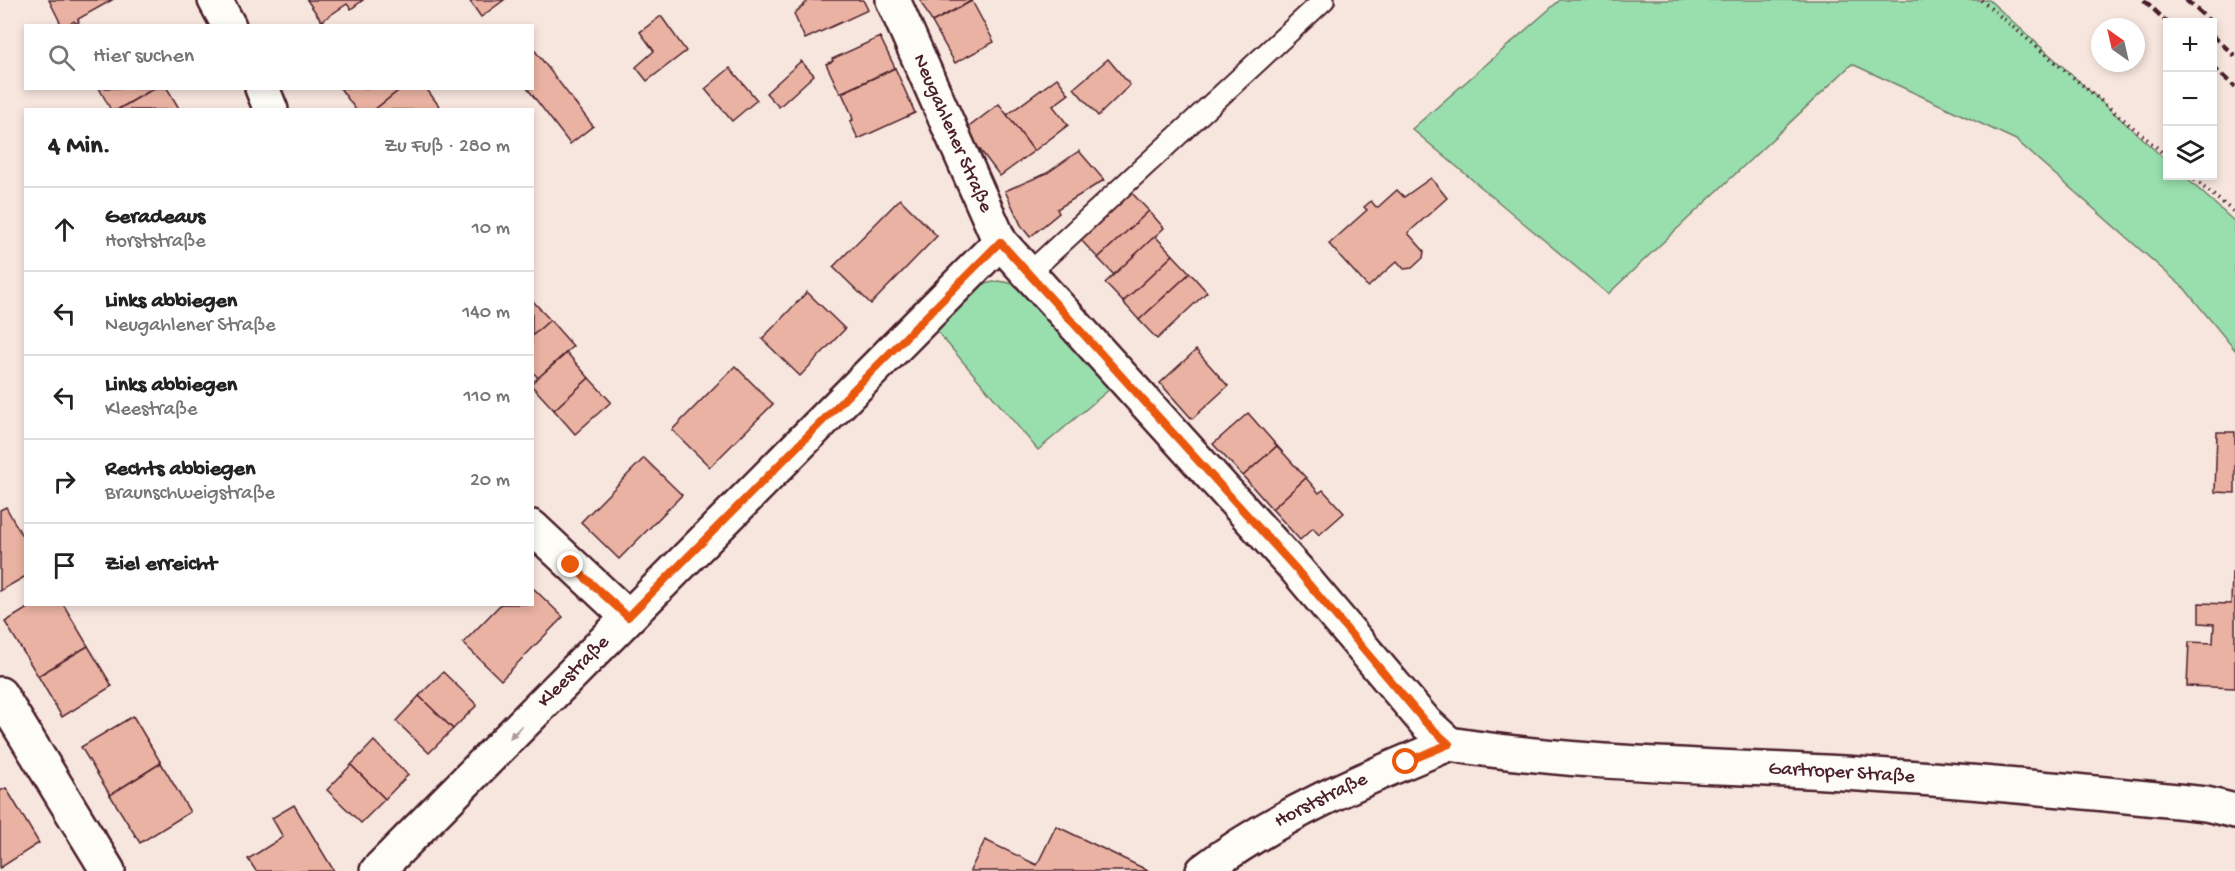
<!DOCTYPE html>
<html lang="de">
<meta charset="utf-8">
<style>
:root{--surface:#fff;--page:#f2f2f2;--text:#222;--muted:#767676;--line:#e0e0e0}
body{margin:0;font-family:"Gochi Hand",sans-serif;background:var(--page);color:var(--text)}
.controls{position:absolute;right:18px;top:18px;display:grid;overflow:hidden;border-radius:0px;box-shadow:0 3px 9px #0003}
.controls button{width:54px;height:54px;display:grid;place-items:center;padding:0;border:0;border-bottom:2px solid var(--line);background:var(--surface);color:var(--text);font:30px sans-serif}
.compass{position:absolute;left:2091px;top:18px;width:54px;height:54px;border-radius:50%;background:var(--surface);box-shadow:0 3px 9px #0003;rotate:326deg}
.stop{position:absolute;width:18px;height:18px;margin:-14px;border:4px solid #ea580c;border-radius:50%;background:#fff}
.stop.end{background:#ea580c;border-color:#fff;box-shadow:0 2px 6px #0008}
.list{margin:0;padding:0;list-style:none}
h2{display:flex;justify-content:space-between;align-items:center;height:78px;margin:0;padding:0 24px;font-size:26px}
h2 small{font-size:20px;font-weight:400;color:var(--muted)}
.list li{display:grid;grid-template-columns:39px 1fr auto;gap:18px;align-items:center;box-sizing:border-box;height:84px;padding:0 24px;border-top:2px solid var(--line)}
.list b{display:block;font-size:22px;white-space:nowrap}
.list p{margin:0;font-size:20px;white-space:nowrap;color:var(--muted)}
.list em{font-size:20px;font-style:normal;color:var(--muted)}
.icon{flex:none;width:33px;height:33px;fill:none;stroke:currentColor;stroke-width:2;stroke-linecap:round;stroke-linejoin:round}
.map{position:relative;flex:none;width:2235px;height:871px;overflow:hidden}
.search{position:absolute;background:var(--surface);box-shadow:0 3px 9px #0003;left:24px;top:24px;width:510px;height:66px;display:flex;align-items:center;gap:15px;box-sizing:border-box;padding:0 21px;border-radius:0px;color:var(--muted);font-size:22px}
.panel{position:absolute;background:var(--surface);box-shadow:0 3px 9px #0003;left:24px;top:108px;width:510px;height:498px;border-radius:0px}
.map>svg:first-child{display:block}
</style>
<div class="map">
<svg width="2235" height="871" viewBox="0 0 2235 871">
<rect width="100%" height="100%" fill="#f7e6de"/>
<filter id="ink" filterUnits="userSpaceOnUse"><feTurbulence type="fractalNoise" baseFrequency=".0167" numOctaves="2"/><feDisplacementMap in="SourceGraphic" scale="12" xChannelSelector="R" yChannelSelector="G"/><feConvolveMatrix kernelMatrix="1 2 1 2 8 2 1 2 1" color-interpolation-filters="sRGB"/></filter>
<g filter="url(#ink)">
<g fill="#99dfad" stroke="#727f6c" stroke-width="1.5">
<path d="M1560,0H1989L2167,161L2168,176H2184L2235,222V350L2185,289L2016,140L1852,64L1608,294L1412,129Z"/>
<path d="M998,281L1010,283L1023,289L1111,388L1038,450L936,330L980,285Z"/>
</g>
<g fill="#eab2a2" stroke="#4a1f2b" stroke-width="1.5">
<path d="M49,0H112L78,19L79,22L75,23L74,21L67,26H62Z"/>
<path d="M307,0H363L351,9L347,4L323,20L327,26H325Z"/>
<path d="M469,0H504L481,17Z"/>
<path d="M809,0H863L868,10L805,39L794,14Z"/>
<path d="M920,0H973L932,22Z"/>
<path d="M972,1L994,42L955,63L932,22Z"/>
<path d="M661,16L686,51L647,81L636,67L654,51L640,32Z"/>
<path d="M880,37L895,68L840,93L826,64L833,61L832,59Z"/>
<path d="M532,47L593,126L570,144L527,88H532Z"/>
<path d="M1108,59L1130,85L1098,116L1074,88Z"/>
<path d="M801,61L814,75L779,107L766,93Z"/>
<path d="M730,68L757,100L732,121L705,89Z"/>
<path d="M895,68L915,113L858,139L850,121L853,120L851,113L842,93Z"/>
<path d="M1057,78L1069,94L1053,106L1068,125L1034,151L1007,115Z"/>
<path d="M99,88H155L117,110H111Z"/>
<path d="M155,88H167L180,110H117Z"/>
<path d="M340,88H402L374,110H356Z"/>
<path d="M402,88H426L439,106L435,110H374Z"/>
<path d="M999,104L1034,151L1000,176L965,130Z"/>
<path d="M1079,151L1104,180L1057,209L1059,213L1030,237L1022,227L1005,191L1047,173Z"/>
<path d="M1431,178L1447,198L1408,233L1424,251L1423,258L1412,268L1404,269L1397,261L1368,287L1329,244L1367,210L1364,207L1371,201L1377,208L1397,190L1404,197Z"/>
<path d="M1131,192L1149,211L1098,258L1080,239Z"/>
<path d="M900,199L937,236L871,304L833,267Z"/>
<path d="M1149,211L1164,228L1114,275L1098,258Z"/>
<path d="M1155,236L1173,255L1123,302L1105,283Z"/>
<path d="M1173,255L1190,273L1139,320L1123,302Z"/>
<path d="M1190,273L1207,292L1157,339L1139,320Z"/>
<path d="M807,292L845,329L800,376L762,339Z"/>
<path d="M532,300L550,320L532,336Z"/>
<path d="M550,320L573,346L538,378L532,371V336Z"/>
<path d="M1196,350L1228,386L1192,419L1160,383Z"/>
<path d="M567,353L589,378L554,410L532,386V383Z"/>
<path d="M735,366L773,404L710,467L672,430Z"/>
<path d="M589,378L611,402L575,434L554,410Z"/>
<path d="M1248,413L1277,446L1243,476L1213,444Z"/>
<path d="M2217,432H2235V493L2215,492Z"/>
<path d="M1277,446L1306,478L1272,509L1243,476Z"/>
<path d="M644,458L682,495L619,559L581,522Z"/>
<path d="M1306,478L1319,493L1323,490L1344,513L1319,535L1313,528L1300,540L1272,509Z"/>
<path d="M6,507L26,543V576L0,591V510Z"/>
<path d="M2232,572H2235V688L2187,686L2189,642L2213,643L2214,624L2199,623V603L2231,604Z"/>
<path d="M532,587L563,617L501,680L463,643L501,604H532Z"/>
<path d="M34,604H63L88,646L38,676L5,622Z"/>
<path d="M88,646L112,686L62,717L38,676Z"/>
<path d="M443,672L477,705L453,729L419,696Z"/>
<path d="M419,696L453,729L429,753L396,721Z"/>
<path d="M133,716L161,763L110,795L81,747Z"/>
<path d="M374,741L408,775L385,799L351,765Z"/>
<path d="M161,763L190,812L140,843L110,795Z"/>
<path d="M351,765L385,799L361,823L327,790Z"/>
<path d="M6,788L39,843L0,868V791Z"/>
<path d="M294,805L334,871H256L248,859L283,837L272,818Z"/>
<path d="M1056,826L1149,871H970L985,840L1037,865Z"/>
</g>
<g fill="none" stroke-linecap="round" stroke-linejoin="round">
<defs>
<path id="lane" d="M1028,274L1324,0"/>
<g id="street">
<path d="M215,0L229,26"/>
<path id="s1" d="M893,0L1000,242L1296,569L1426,723L1449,744"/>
<path d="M262,88L271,110"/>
<path d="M532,527L628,617"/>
<path d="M0,694L108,871"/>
<path id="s2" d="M1449,744C1573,764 1700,765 1825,772C1953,779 2080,791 2206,804L2235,811"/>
<path id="s3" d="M377,871L1000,242"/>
<path id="s4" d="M1203,871C1275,816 1365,778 1449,744"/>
</g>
</defs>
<use href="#lane" stroke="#4a1f2b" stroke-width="24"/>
<use href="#street" stroke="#4a1f2b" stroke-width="38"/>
<g stroke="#4a1f2b" stroke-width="4" stroke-dasharray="1.5 4.5" stroke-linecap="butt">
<path d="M1981,0L2168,157"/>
<path d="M2190,176L2235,213"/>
</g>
<use href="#lane" stroke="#fdfcf7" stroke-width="20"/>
<use href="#street" stroke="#fdfcf7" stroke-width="33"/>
<g stroke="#4a1f2b" stroke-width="4.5" stroke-dasharray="9 4.5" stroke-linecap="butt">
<path d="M2144,0L2168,23"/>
<path d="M2186,0L2211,22"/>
<path d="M2212,35L2235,56"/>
<path d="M2212,66L2235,87"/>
</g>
</g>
<defs><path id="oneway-solid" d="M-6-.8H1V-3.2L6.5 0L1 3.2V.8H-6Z" transform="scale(1.5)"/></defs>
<use fill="#ac999b" href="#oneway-solid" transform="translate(516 732) rotate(135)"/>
</g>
<g fill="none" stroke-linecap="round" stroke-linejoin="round" filter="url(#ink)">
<path stroke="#ea580c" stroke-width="8" d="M571,565L628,617L1000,242L1296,569L1426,723L1449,744L1406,762"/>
</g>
<g text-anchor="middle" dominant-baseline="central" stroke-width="4.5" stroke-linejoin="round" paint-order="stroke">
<g font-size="20" fill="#4a1f2b" stroke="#fdfcf7">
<text stroke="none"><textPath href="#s1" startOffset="146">Neugahlener Straße</textPath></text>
<text stroke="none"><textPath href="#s3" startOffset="280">Kleestraße</textPath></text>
<text stroke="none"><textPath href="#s2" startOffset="394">Gartroper Straße</textPath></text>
<text stroke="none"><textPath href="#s4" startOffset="138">Horststraße</textPath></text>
</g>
</g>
</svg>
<div class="controls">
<button>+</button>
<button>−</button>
<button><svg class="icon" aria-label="layers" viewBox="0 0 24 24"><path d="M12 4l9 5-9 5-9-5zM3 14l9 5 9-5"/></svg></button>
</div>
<svg class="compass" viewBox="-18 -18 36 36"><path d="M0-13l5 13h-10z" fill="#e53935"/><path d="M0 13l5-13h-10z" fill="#767676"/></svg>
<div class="stop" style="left:1406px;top:762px"></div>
<div class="stop end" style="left:571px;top:565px"></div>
<div class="search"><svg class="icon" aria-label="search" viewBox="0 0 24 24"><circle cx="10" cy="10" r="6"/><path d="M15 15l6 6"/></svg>Hier suchen</div>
<section class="panel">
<h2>4 Min.<small>Zu Fuß · 280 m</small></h2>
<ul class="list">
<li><svg class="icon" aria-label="ahead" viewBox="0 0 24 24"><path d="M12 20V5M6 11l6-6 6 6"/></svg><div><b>Geradeaus</b><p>Horststraße</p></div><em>10 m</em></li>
<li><svg class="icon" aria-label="left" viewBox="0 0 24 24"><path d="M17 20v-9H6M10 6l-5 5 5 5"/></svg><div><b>Links abbiegen</b><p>Neugahlener Straße</p></div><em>140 m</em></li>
<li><svg class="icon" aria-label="left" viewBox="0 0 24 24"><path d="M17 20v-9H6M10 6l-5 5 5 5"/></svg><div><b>Links abbiegen</b><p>Kleestraße</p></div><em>110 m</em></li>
<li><svg class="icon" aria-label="right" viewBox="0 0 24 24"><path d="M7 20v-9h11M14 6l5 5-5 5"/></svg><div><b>Rechts abbiegen</b><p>Braunschweigstraße</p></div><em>20 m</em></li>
<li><svg class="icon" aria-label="arrive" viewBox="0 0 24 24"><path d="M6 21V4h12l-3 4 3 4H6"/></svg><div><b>Ziel erreicht</b></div></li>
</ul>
</section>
</div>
